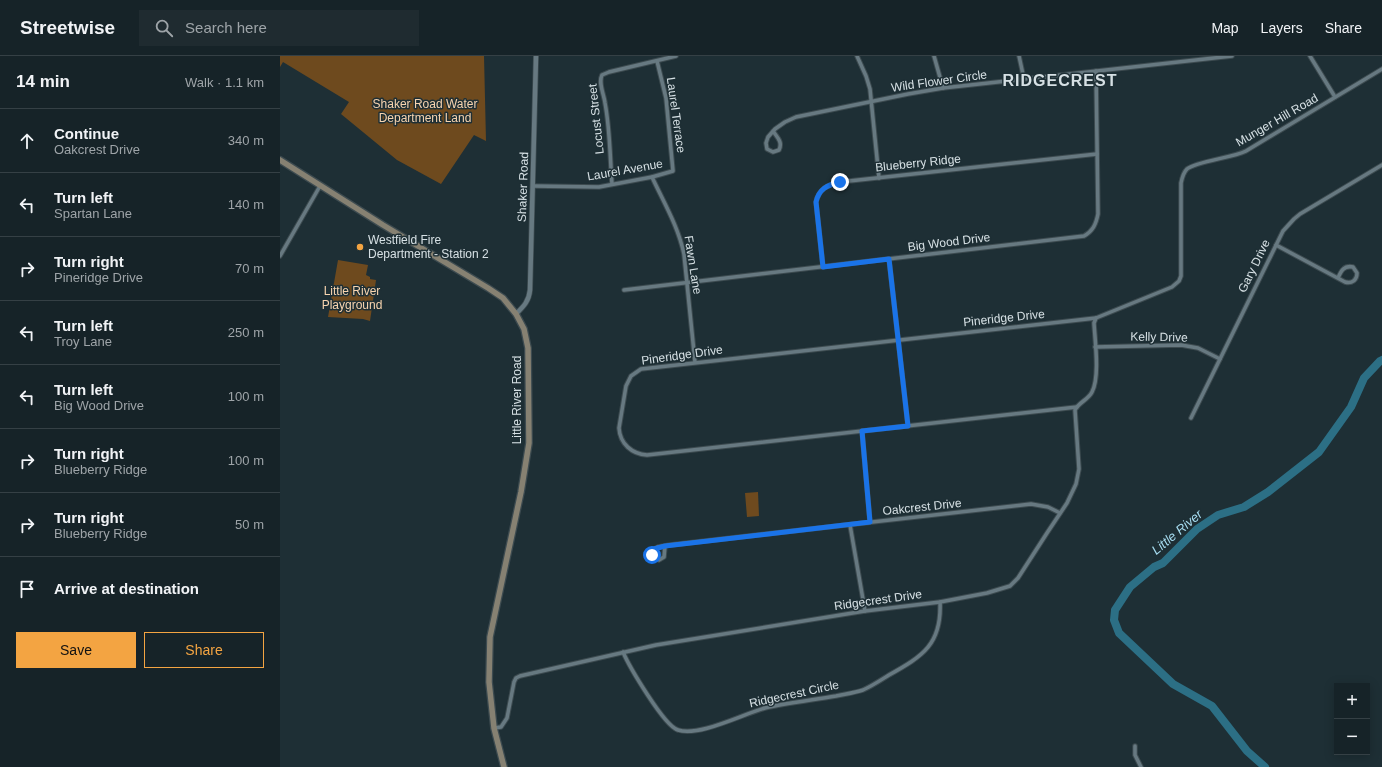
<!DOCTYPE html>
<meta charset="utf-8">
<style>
:root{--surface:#162328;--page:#1f2b30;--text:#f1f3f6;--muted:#9ea4a8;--line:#354045;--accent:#f3a442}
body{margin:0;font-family:Arial,sans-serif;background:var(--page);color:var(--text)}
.controls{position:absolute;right:12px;bottom:12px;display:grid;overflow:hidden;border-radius:0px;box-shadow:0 2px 10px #0003}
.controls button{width:36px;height:36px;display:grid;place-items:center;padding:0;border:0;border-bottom:1px solid var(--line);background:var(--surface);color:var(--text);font:20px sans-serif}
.stop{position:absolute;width:12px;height:12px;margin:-9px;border:3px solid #1a73e8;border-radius:50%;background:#fff}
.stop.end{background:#1a73e8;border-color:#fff;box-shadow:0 1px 4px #0008}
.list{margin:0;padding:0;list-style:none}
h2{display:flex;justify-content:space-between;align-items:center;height:52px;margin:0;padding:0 16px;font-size:17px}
h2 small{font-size:13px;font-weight:400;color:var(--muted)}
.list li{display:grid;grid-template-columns:26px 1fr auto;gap:12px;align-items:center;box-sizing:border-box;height:64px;padding:0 16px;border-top:1px solid var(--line)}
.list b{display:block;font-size:15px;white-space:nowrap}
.list p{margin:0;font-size:13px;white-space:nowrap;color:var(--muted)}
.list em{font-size:13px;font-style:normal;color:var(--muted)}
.actions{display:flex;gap:8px;padding:12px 16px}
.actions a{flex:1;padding:9px 0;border:1px solid var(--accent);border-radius:0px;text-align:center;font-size:14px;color:var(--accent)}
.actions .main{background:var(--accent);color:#111}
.icon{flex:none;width:22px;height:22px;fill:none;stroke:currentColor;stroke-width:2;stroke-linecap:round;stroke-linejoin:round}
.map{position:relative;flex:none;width:1102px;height:711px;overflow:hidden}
header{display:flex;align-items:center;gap:24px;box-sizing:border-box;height:56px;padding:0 20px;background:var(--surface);border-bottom:1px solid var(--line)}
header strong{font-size:19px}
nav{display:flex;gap:22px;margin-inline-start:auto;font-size:14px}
.search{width:280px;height:36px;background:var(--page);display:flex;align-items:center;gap:10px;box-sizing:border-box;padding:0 14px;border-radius:0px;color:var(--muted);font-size:15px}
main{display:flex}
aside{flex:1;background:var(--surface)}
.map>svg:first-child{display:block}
</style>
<header>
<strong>Streetwise</strong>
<div class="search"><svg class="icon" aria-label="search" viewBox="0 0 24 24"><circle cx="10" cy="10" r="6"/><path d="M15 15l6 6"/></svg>Search here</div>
<nav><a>Map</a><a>Layers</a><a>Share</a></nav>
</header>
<main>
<aside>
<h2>14 min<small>Walk · 1.1 km</small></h2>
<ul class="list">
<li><svg class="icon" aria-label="ahead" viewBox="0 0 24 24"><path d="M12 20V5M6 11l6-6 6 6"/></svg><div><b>Continue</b><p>Oakcrest Drive</p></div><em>340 m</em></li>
<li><svg class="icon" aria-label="left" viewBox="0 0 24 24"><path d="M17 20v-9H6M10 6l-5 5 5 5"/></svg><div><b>Turn left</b><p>Spartan Lane</p></div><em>140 m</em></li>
<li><svg class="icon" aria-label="right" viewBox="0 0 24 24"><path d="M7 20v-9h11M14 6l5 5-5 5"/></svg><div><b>Turn right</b><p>Pineridge Drive</p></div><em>70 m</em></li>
<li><svg class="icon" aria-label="left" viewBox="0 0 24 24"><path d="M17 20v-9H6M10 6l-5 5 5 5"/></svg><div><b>Turn left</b><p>Troy Lane</p></div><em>250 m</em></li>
<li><svg class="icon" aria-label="left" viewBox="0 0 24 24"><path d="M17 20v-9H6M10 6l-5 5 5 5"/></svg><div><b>Turn left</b><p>Big Wood Drive</p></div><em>100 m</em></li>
<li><svg class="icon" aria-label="right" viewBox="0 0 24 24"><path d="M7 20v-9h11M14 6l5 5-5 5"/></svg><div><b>Turn right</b><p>Blueberry Ridge</p></div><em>100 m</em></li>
<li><svg class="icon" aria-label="right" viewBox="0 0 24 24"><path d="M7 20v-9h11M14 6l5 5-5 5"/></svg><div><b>Turn right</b><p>Blueberry Ridge</p></div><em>50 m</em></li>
<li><svg class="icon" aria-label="arrive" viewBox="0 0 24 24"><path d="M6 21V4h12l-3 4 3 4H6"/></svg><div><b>Arrive at destination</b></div></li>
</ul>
<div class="actions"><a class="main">Save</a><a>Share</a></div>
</aside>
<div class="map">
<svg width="1102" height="711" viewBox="0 0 1102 711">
<rect width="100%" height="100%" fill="#1e2f35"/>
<g fill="#6e4a1e">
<path d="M0,0H204L206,85L194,79L161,128L117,104L61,58L69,46L3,6L0,11Z"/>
<path d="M58,204L88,209L86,219L90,221V223L96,224L90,265L83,263L48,261Z"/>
<path d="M478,436L479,460L467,461L465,437Z"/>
</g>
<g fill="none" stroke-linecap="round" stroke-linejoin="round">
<path stroke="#2c6f85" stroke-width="8" d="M985,711L967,695L932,650L893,628L839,577L834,564L835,554L850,531L874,511L883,507L917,473L938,459L964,451L988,436L1039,396L1071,351L1084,322L1100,305L1102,304"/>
<defs>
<g id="minor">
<path d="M577,0L586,20L590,33L599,122"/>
<path d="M654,0L663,32"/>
<path d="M739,0L744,23"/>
<path d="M1030,0L1055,41"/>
<path d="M493,75C497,81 503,86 499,94L493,96L487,93L486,87L488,81L495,73L505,66L516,61L628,38L663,32L952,0"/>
<path d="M372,121C384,147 398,170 404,198L415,306"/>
<path d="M332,128C330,101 330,73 325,47C324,38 318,27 322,19L329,16L396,0"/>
<path d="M253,130L319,131L372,121L393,115L386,42L377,5"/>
<path d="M996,189L1065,226C1072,228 1077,224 1077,217L1073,211C1064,209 1061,215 1058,222"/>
<path d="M0,200L40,130"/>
<path d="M609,203L628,370"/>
<path d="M543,211L536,146C539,133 547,129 560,126L817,98"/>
<path d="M344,234L804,180C813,175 816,168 818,158L816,15"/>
<path d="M815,291L901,289L918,292L940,303"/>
<path d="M797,351L367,399C352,398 340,388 339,372L346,330L351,320L361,313L816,262L892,231L899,225L901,220V127C902,122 903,117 907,113C917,105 952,102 966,95L1102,13"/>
<path d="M911,362L1003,175L1014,163L1020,158L1102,109"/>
<path d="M582,375L590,466"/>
<path d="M570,469L585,555"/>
<path d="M385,490L384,501L379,504L374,502L372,497C373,494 375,492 378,491L390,489L751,448L768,451L780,457"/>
<path d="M343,596C349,610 384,670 398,674C419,681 463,658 485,652C508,647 533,644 556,640C565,638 574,637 583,634C592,630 601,624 609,619C643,600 662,588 660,546"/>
<path d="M214,672L221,671L227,662L234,626L236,622L240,620L376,589L585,555L660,546L707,537L730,530L738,522L767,477L787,447L796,428L799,413L795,354C799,346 808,344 812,336C820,321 815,285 814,267L816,262"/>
<path d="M855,690V699L861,711"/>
</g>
<path id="tertiary" d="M236,258C244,250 249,245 250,234L256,0"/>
<path id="secondary" d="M0,104L103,169L208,232L223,242L236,258L244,273L248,292L249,387L241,436L210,581L209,626L214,672L224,711"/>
</defs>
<use href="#minor" stroke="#3d4b50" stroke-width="5.5"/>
<use href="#tertiary" stroke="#3d4b50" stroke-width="6"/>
<use href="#secondary" stroke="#3d4b50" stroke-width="8"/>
<use href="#minor" stroke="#677981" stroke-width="3.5"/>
<use href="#tertiary" stroke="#677981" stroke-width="4.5"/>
<use href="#secondary" stroke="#868172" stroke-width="5.5"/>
</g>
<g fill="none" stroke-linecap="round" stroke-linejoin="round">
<path stroke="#1a73e8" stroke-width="5" d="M372,499L374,493L385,490L590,466L582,375L628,370L609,203L543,211L536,146C539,133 547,129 560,126"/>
</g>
<circle fill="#f3a442" stroke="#1e2f35" stroke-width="1.5" cx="80" cy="191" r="4"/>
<g text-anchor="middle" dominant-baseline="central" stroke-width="3" stroke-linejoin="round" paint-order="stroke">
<g font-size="12" fill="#d6e0e4" stroke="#1e2f35">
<text transform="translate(659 25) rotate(-8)">Wild Flower Circle</text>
<text transform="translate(396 59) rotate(82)">Laurel Terrace</text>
<text transform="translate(316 63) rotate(-96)">Locust Street</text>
<text transform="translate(997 64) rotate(-30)">Munger Hill Road</text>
<text transform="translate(638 107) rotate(-6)">Blueberry Ridge</text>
<text transform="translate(345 114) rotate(-10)">Laurel Avenue</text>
<text transform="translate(243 131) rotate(-88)">Shaker Road</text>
<text transform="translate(669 186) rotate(-7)">Big Wood Drive</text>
<text transform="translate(413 209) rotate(81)">Fawn Lane</text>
<text transform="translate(974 210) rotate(-64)">Gary Drive</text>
<text transform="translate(724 262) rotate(-6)">Pineridge Drive</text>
<text transform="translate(879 281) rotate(1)">Kelly Drive</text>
<text transform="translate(402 299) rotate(-8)">Pineridge Drive</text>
<text transform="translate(237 344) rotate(-90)">Little River Road</text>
<text transform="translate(642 451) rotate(-6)">Oakcrest Drive</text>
<text transform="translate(598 544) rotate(-8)">Ridgecrest Drive</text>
<text transform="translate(514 638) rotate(-12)">Ridgecrest Circle</text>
</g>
<g font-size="12" fill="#f7d4af" stroke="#1e2f35">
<text x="145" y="48">Shaker Road Water<tspan x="145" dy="14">Department Land</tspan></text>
<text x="72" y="235">Little River<tspan x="72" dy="14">Playground</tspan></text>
</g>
<g font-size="12" fill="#d6e0e4" stroke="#1e2f35" text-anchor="start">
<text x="88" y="184">Westfield Fire<tspan x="88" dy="14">Department - Station 2</tspan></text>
</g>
<g font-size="13" font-style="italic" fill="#a6dcf0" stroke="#1e2f35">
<text transform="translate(897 476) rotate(-40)">Little River</text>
</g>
<g font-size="16" font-weight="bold" letter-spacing="1" fill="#d6e0e4" stroke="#1e2f35">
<text x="780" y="24">RIDGECREST</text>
</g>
</g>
</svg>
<div class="controls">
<button>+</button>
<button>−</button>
</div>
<div class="stop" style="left:372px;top:499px"></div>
<div class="stop end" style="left:560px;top:126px"></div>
</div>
</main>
